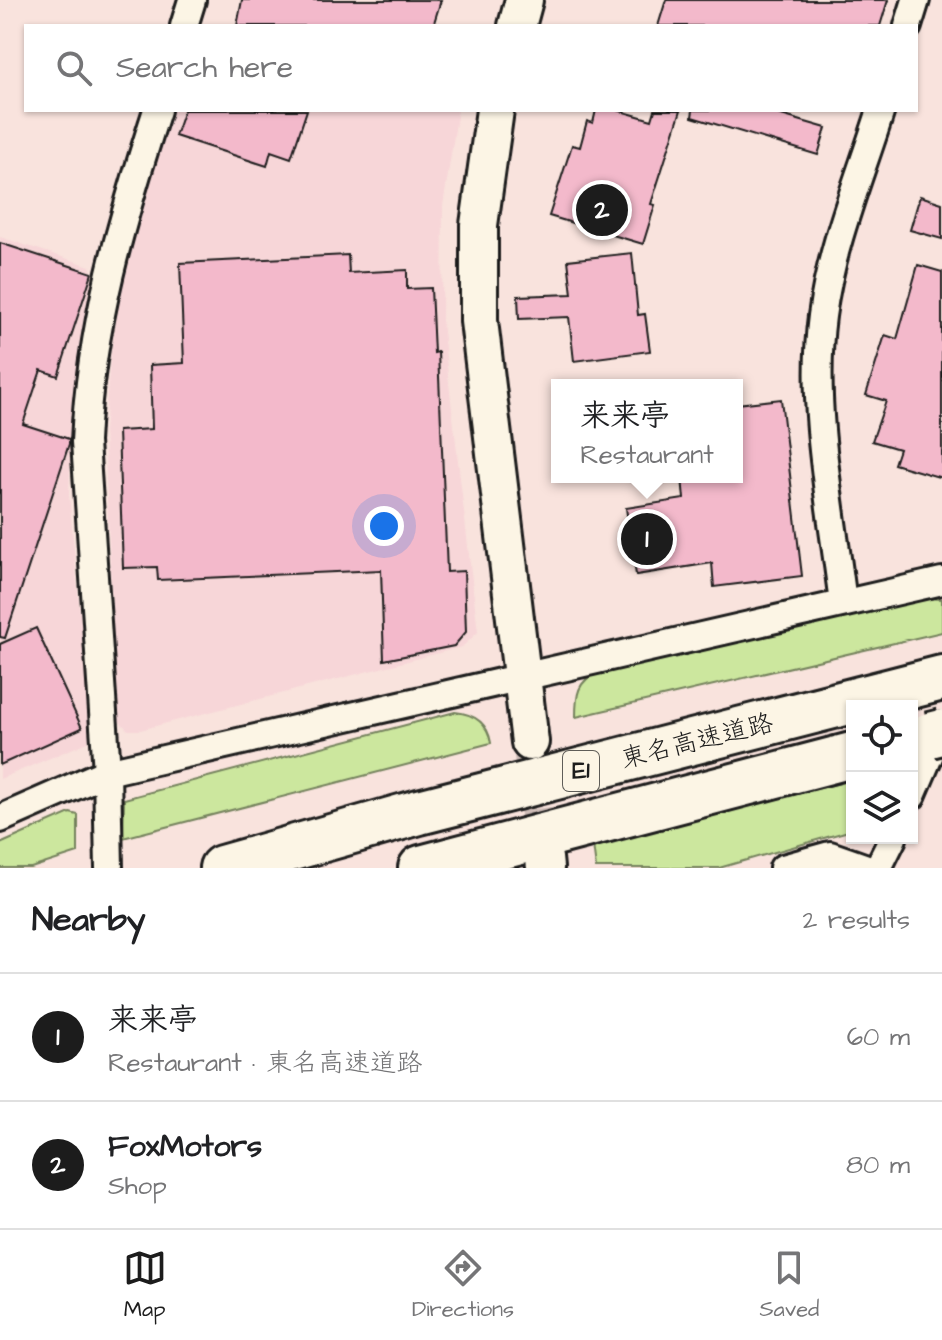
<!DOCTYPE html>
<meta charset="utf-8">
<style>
:root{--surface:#fff;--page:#f2f2f2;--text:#202124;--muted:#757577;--line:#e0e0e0;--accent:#1c1c1c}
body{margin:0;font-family:"Architects Daughter","Klee One",sans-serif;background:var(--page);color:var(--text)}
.controls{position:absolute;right:24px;bottom:24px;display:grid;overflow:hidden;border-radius:0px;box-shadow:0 2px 6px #0004}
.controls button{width:72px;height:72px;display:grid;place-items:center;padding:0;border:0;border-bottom:2px solid var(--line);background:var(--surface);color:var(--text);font:40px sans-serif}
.you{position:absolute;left:384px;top:526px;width:28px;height:28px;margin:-20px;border:6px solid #fff;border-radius:50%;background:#1a73e8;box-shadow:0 0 0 12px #1a73e833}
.badge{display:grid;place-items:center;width:52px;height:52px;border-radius:50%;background:var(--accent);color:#fff;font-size:26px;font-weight:700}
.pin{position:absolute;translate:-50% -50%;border:4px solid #fff;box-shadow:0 2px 8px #0006}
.popup{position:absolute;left:551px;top:379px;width:192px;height:104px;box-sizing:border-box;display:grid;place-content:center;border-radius:0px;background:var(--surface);filter:drop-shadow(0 2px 6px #0005);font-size:26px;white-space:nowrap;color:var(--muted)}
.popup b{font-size:30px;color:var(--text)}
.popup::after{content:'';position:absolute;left:50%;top:100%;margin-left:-16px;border:16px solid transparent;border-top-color:var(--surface)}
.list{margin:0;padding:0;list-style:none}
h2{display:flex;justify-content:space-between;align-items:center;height:104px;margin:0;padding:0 32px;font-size:34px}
h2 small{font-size:26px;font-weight:400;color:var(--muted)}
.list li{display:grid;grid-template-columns:52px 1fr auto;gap:24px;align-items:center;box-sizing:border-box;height:128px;padding:0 32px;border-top:2px solid var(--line)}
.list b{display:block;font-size:30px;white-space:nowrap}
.list p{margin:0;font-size:26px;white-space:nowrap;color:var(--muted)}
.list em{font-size:26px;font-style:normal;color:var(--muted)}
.icon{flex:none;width:44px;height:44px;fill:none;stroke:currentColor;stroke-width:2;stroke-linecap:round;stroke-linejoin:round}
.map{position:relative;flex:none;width:942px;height:868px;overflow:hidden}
.search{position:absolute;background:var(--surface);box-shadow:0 2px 6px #0004;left:24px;right:24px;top:24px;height:88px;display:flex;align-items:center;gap:20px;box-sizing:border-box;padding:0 28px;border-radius:0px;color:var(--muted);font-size:30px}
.sheet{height:360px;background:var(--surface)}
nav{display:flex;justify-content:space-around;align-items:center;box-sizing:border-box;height:112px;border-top:2px solid var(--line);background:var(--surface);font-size:22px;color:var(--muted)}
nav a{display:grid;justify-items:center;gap:4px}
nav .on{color:var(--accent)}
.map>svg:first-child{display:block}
</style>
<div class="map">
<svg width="942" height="868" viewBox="0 0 942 868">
<rect width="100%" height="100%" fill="#f9e3dd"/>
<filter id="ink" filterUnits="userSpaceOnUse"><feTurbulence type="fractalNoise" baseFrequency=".0125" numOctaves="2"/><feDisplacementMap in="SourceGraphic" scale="16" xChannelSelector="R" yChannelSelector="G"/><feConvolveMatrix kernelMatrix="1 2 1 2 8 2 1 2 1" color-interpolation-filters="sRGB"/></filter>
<g filter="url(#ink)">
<g fill="#f7d6d8">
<path d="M171,110H458L443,206L442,323L478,632L462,647L140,730H128L117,719L104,431L110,359L128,247L141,195Z"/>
<path d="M0,237L90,266L94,276L84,318L73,395L69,495L91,733L88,742L0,779Z"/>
</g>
<g fill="#cce79e" stroke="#74825d" stroke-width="2">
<path d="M925,598L942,599V632L576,717C576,694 577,682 599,671Z"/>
<path d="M455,712C474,714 488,723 491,743L123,838L124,799Z"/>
<path d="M852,780V830L719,868H596L593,845Z"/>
<path d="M70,813L78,815V853L31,868H0V844Z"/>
</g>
<g fill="#f3b9cb" stroke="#1c1c1c" stroke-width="2">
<path d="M242,0H441L433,26H237Z"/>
<path d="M666,0H888L880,26H658Z"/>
<path d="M184,110H307L291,158L271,151L267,166L175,136Z"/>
<path d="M596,110H617L652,120L655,110H681L651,204L655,205L643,244L549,216L572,145L580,147L587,121L593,123Z"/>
<path d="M693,110H764L826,128L818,155L692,117Z"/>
<path d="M920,196L942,203V239L910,230Z"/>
<path d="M0,243L92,273L58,376L41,370L23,424L69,439V444L5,638L0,637Z"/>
<path d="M632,253L638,315L645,314L650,351L574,361L569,317L519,319L518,296L572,294L568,260Z"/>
<path d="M348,255L349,273L407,270V289L431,288L434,353L438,352L447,572L464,571L466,632L454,646L384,660L381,570L158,580L157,567L123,568L118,431L152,429L150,365L184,363L180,263Z"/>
<path d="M918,265L942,272V478L894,464L899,449L872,441L886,401L866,395L885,335L897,339Z"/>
<path d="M781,399L802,576L714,587L712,563L636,575L626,508L684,499L682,477H737V404Z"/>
<path d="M36,628L82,728L0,765V644Z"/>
</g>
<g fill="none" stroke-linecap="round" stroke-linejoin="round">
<path stroke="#cdbbb6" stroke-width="36" stroke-dasharray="36 18" stroke-linecap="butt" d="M532,755L544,858"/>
<defs>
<g id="street">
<path d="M184,26L192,0"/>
<path d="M908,26L916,0"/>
<path d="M843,603C832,511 810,408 822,316C831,246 860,177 881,110"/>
<path d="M912,796L942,726"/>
<path d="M0,819L107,772L942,581"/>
<path d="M109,868L107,772L85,442C90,327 122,219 157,110"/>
<path d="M783,868L830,855L867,868"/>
<path d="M878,868L893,838"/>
</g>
<g id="secondary">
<path d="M517,26L524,0"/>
<path d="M495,110L479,225V321L530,742"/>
<path d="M544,858L545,868"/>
</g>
<g id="highway">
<path d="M222,868L419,812L942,678"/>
<path d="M421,868L852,755"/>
</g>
</defs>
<use href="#street" stroke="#1c1c1c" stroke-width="32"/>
<use href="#secondary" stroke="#1c1c1c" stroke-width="42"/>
<use href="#highway" stroke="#1c1c1c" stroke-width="50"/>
<use href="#street" stroke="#fcf5e5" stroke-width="26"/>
<use href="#secondary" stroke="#fcf5e5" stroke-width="36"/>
<use href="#highway" stroke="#fcf5e5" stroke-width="44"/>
<defs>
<path id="highway-bridge" d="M930,735L942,732"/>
</defs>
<use href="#highway-bridge" stroke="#1c1c1c" stroke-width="50" stroke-linecap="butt"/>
<use href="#highway-bridge" stroke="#fcf5e5" stroke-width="44"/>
</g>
</g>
<g text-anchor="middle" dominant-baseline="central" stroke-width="8" stroke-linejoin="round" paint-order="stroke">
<rect fill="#fcf5e5" stroke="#5f5d58" stroke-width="2" x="563" y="751" width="36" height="40" rx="6"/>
<g font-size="24" font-weight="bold" fill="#1c1c1c">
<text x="581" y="771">E1</text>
</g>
<g font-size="26" fill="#1c1c1c" stroke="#fcf5e5">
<text transform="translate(697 741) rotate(-14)">東名高速道路</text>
</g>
</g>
</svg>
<div class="controls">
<button><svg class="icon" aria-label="locate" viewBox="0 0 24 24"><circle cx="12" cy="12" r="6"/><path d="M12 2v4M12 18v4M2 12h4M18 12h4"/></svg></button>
<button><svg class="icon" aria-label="layers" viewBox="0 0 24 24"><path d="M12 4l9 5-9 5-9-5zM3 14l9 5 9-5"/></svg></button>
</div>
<div class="you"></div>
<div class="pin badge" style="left:647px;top:539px">1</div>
<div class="popup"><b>来来亭</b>Restaurant</div>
<div class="pin badge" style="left:602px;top:210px">2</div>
<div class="search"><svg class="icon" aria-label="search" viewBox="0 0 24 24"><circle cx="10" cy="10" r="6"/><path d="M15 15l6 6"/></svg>Search here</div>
</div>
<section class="sheet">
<h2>Nearby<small>2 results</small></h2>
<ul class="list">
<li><span class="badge">1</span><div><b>来来亭</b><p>Restaurant · 東名高速道路</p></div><em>60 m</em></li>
<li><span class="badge">2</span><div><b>FoxMotors</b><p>Shop</p></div><em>80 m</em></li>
</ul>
</section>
<nav>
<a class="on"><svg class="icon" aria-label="map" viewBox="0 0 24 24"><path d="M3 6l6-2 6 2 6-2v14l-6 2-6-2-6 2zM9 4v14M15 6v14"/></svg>Map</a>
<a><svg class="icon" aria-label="directions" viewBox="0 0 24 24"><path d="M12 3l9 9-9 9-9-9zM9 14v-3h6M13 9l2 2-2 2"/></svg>Directions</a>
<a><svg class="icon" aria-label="saved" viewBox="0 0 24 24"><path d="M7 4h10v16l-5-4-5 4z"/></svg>Saved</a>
</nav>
